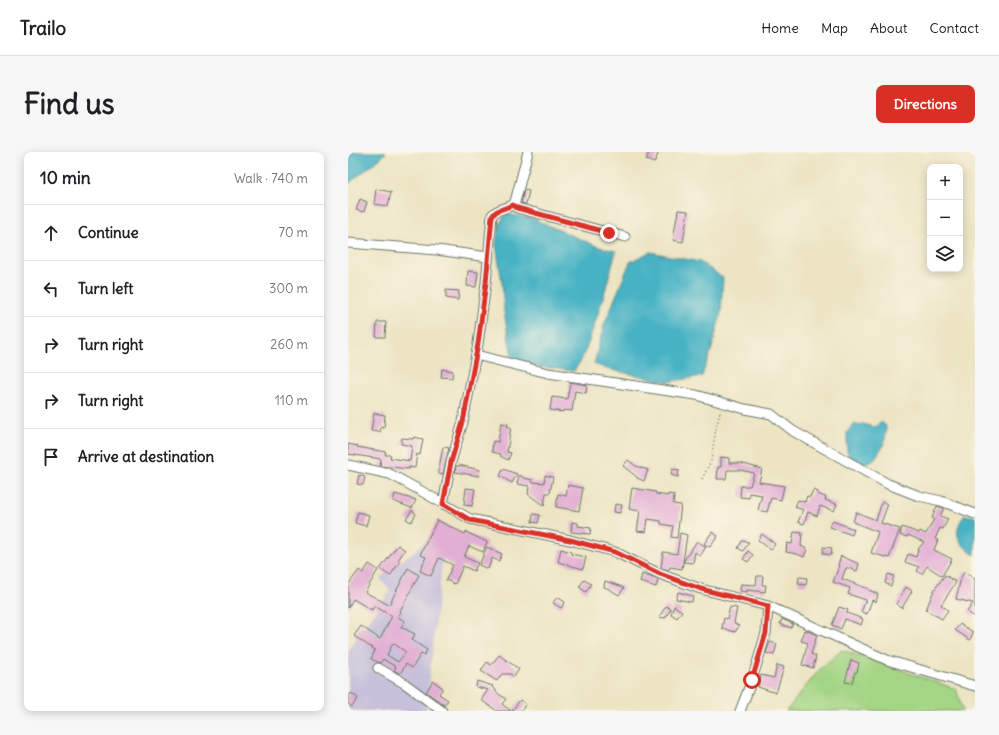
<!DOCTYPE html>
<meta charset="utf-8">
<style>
:root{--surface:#fff;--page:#f6f6f6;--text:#202124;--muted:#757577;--line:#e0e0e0;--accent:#d93025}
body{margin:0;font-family:Delius,sans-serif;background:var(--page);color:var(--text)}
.controls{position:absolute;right:12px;top:12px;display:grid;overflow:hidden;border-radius:8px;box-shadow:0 2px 10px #0003}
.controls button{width:36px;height:36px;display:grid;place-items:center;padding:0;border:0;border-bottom:1px solid var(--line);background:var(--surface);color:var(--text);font:20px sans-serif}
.stop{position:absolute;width:12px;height:12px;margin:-9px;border:3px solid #d93025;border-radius:50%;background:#fff}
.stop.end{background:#d93025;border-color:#fff;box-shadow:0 1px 4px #0008}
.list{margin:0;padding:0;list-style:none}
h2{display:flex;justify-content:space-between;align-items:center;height:52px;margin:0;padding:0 16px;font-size:17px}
h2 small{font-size:13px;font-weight:400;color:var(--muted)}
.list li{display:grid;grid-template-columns:26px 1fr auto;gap:12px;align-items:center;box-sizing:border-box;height:56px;padding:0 16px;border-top:1px solid var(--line)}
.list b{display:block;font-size:15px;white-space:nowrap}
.list em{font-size:13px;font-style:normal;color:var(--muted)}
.icon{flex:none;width:22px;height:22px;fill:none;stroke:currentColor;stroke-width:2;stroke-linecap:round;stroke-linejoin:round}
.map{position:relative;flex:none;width:627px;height:559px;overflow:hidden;border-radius:8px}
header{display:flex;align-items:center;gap:24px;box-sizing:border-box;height:56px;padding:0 20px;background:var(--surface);border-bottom:1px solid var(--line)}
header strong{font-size:19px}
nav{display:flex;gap:22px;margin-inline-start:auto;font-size:14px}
.intro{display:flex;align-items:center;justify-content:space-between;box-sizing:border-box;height:96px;padding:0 24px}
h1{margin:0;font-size:28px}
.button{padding:10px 18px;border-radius:8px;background:var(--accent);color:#fff;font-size:14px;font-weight:700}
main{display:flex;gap:24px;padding:0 24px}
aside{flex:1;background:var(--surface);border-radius:8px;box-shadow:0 2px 10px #0003}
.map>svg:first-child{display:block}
</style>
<header>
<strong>Trailo</strong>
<nav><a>Home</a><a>Map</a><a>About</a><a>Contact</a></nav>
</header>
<div class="intro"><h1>Find us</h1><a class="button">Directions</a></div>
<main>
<aside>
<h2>10 min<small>Walk · 740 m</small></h2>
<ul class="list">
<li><svg class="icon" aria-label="ahead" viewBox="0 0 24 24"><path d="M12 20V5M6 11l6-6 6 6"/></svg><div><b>Continue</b></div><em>70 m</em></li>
<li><svg class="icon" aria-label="left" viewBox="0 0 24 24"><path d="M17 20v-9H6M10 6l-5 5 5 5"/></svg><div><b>Turn left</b></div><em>300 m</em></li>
<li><svg class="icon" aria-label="right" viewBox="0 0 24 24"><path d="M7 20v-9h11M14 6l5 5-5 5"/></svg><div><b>Turn right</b></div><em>260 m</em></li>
<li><svg class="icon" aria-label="right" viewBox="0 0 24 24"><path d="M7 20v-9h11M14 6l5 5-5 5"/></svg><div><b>Turn right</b></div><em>110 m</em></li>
<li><svg class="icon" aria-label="arrive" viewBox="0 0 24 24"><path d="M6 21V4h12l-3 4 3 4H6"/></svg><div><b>Arrive at destination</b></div></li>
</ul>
</aside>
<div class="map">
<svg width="627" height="559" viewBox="0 0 627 559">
<rect width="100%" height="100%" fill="#fcf5e5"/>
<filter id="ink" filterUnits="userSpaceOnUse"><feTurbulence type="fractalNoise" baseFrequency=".025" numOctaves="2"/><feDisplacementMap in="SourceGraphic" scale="8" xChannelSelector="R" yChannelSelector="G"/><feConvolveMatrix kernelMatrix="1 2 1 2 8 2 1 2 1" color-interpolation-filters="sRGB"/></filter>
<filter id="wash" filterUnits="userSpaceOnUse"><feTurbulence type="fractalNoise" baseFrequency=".012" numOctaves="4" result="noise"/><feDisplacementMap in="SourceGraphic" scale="16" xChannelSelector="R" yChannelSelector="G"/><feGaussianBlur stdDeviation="0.9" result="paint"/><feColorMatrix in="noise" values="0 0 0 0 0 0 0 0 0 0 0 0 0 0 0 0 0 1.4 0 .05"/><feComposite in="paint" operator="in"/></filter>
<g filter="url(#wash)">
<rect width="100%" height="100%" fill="#ece4c3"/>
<path fill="#c6c0da" d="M98,374L78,559H0V498L42,439L32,426Z"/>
<path fill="#a4d584" stroke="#62895c" d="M494,498L608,537L615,559H438L472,517Z"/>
<g fill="#47b2c4" stroke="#33787c">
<path d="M0,0H38L34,5L0,32Z"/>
<path d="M158,62L183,66L251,95L268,99C261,125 254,151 245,177C240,192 235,207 226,219L186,214L164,205L156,160L154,131L148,92L152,71Z"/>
<path d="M302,100L352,110L375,126L373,161L364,196L354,224L320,230L259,217L246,212L256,173L282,110Z"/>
<path d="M532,271H535L538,274V280L536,293L527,306L522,310L516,311L510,310L502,305L499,299V280L505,273L516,272L528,276Z"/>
<path d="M617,363L627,365V403C610,392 603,380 617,363Z"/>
</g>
<g id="blocks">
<g fill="#e2afd4" fill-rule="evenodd">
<path d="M301,0H311L306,11L298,8Z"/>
<path d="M28,37L43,40L40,54L26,52Z"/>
<path d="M176,38L181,39L178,52L173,51Z"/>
<path d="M12,47L19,50L16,60L8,58Z"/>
<path d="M330,58L340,59L335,90L325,88Z"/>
<path d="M120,119L130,120L128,135L119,134Z"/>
<path d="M98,138L111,139L110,148L98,146Z"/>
<path d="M29,170H38L37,185H28Z"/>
<path d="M94,217L105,219L104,226L93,225Z"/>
<path d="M222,230L239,233L238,241L227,239L224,259L215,258V260L202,258L204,245L219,247Z"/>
<path d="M26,261L37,263L36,276L33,275L32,280L23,279Z"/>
<path d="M153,271L160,272L159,275H163L159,300L163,301L160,308L152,304L153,302L144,300L145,289L150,290Z"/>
<path d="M66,285L75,287L72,303L69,302L67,316L61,315V317L32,314L33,307L0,302V292L10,294L9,295L38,300L37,303H43L42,306L62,309L64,294L53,292L54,286L65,287Z"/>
<path d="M95,295L101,296L95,322L90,321Z"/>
<path d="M373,305L381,306V311H392L414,317L411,330L436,334L433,348L423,346L419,360L410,358L414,343L401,341V346L392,345L393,334H402L406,321L392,318H379L378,327H369L370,315H373Z"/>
<path d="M280,308L288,314L300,318L296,329L289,326V325L275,314Z"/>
<path d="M111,313L132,318L131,324L107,320L108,314H111Z"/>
<path d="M155,317L169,322L164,331L152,324Z"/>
<path d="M324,317L331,318L330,325L323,323Z"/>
<path d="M11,323L17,325L15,333L9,332Z"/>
<path d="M171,323L176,326L185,328L184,330L196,331L197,323L205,325L202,341H198L196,354L180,342L181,334L169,332Z"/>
<path d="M220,333L235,336L231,359L208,355L210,342L218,344Z"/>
<path d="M118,336L127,337L124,354L116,353Z"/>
<path d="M284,336L308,340V342L320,344V342L326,343L325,352L333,353L329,386L323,385L325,374L313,372V369L300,367L298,380L289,379L292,359L281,357Z"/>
<path d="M465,338L470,340L469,342L478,345L477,348L489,352L486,359L472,354L469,364L460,360L456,372L450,370L455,358L447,355L450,348L457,350L459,344L462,345Z"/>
<path d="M47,342L68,348L64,356L45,349Z"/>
<path d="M534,350L540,352L533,371L552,377L541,406L523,401L530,380L505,370L508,360L528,368Z"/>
<path d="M267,352L274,353L272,361L266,360Z"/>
<path d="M589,354L596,356L592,364L600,367L595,377L592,376L587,387L590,388L586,398L604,407L594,424L579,414L574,422L569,419L571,415L557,410L560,402L568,405L571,396L576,390L560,383L559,385L552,383L554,375L571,381L572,379L578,382L586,367L584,366Z"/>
<path d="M64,358L68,362L63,370L58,367Z"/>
<path d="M10,360L21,363L18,374L7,371Z"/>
<path d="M185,362L192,363L190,371L184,370Z"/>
<path d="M89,368L117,382L118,380L139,390L135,400L121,394L116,405L130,411L126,419L115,414L107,432L98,428L105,413L91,406L83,424L72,419L78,405L72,403Z"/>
<path d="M484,369L506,377L504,383L482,375Z"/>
<path d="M224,370L230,371V374L243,376L242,382L223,380Z"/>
<path d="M364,380L370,384L362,395L356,392Z"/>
<path d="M446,380L454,381L453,394L459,397L456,405L449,402L438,400L439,391L444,392Z"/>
<path d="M332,381L339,383L334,417L322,415L321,418L313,416L315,400L329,402Z"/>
<path d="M414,382L427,392L423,398L410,388Z"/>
<path d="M349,389L358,395L352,404L347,400L345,411L335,410Z"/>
<path d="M394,389L401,390L395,399L390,396Z"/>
<path d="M50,393L57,398L50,408L52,409L42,424L32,417Z"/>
<path d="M139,395L154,402L151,409L144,406L140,417L131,413Z"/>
<path d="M475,395L484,396L483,403L475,402Z"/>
<path d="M213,397L223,400V402L238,405L235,417L210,410Z"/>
<path d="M400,399L405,403L400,410L395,407Z"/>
<path d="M493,404L511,412L509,419L500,416H498L494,427L521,437V438L530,442L528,450L524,448L519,462L513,460L518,448L500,442L502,436L485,430L491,414L490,413Z"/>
<path d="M21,412L30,418L17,440L41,453L60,416L71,423L52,459L53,460L50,465L57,469L53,475L67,482L64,488L79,498L76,503L73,502L64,516L58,512L52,522L46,518L48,515L35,507L32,511L23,507L27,498L6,484L13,474L32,487L44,464L26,454L24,458L5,447L0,456V433L11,418L15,421ZM45,491L58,500L50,510L39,503Z"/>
<path d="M616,420L627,427V465L619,460L625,451L608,447L613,426Z"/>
<path d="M294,422L310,428L308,435L292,430Z"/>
<path d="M540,422L546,424L543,434L537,431Z"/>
<path d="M597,423L608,430L593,453L600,458L594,467L578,458L586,438Z"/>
<path d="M409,424H415L414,433H418L417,440L399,438V440L392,439L393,432L408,433Z"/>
<path d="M451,425L459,426L458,433L450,432Z"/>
<path d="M236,428L243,432L238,440L231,435Z"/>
<path d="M257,429L272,434L276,436L271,443L261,437L256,435Z"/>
<path d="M558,435L564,439L554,456L548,452Z"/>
<path d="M330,440L345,444L344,450L328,447Z"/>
<path d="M209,445L217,450L213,456L205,451Z"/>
<path d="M318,454L323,457L317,466L311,465Z"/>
<path d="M326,454L334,459L329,466L323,462Z"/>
<path d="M382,455L389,456L386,471L391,474L387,480L374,476L376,466L379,467Z"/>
<path d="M491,455L500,458L499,461L515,467L513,473L497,467L493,477L484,473Z"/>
<path d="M434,467L445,472L443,476L432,472Z"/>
<path d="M612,472L625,480L622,488L607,478Z"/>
<path d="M457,478L469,483L463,502L468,504L465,516L454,513L460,491L453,489Z"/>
<path d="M422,490L429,492L426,503L418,501Z"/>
<path d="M151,503L171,517L166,525L162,522H154L149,529L133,519L139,510L143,513Z"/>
<path d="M503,508L511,511L509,520H507L504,531L497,530Z"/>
<path d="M429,513L436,515L428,541L410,535L413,523L426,526Z"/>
<path d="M85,529L95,536L91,542L100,548L96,553L78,540Z"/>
<path d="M129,529L145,534L144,535L148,538V540L158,547L154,552L163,559H149L133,548L140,538L128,535Z"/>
<path d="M3,541L10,546L4,555L0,552V546Z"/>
<path d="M172,548L178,552L173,559H164Z"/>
</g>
</g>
</g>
<g filter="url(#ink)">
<use href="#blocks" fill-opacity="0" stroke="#677766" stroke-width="1"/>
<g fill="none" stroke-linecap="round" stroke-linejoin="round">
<defs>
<g id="street">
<path d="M165,53L169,56L277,85"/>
<path d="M0,91L89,98L140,105"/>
<path d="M128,203L200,221L348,243L397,257L423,262L445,279L540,332L571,344L593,349L627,362"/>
<path d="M0,313L42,322L75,340L122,367L222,388L267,400L312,422L353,437L420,454L539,508L627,534"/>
<path d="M95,352L103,310L115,270L130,192L138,131L144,63L149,59L165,53L167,50L180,0"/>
<path d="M30,516L56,531L94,559"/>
<path d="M392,559L404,528L418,481L420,454"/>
</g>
</defs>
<use href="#street" stroke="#677766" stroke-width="11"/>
<path stroke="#677766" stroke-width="1.5" stroke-dasharray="1 3" stroke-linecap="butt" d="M354,327L363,309L368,276L373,258"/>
<use href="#street" stroke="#fff" stroke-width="9"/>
</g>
</g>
<g fill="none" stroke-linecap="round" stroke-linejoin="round" filter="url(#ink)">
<path stroke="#d93025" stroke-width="5" d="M261,81L169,56L165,53L149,59L144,64L138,131L130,192L115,270L103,310L95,352L122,368L222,388L267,400L312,422L353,437L420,454L418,481L404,528"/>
</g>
</svg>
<div class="controls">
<button>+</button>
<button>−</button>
<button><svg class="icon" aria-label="layers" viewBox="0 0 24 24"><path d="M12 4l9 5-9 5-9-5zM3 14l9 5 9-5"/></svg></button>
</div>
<div class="stop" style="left:404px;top:528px"></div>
<div class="stop end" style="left:261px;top:81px"></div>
</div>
</main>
